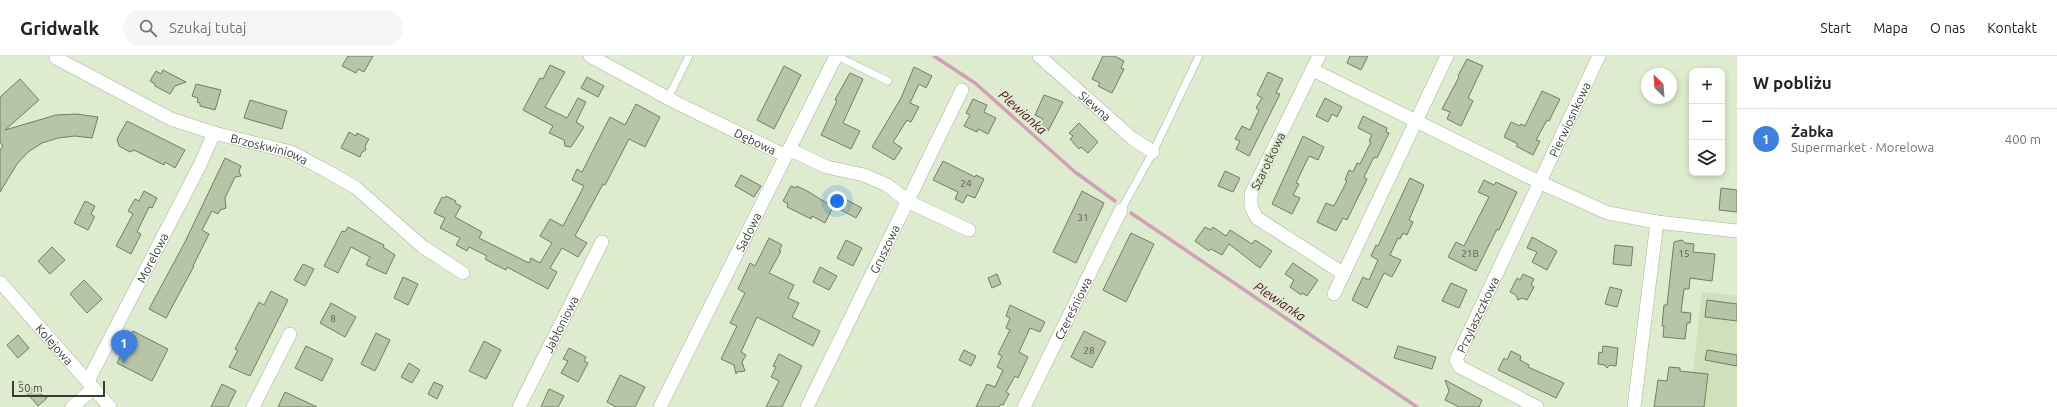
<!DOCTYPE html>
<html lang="pl">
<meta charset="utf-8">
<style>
:root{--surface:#fff;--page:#f6f6f6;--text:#222;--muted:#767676;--line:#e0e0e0;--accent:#d93025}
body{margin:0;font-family:Ubuntu,sans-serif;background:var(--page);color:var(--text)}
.controls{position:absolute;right:12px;top:12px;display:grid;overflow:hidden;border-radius:8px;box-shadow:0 2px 6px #0003}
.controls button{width:36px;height:36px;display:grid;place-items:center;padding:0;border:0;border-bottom:1px solid var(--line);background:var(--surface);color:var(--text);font:20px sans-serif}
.compass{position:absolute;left:1641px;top:12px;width:36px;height:36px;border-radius:50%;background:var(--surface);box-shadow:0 2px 6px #0003;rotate:335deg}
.scale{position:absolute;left:12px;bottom:10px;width:93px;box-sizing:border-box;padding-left:4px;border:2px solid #383d31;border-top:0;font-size:11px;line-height:14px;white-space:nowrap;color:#383d31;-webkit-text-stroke:3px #deebce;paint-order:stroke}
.you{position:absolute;left:837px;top:145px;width:14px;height:14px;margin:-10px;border:3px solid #fff;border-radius:50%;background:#1a73e8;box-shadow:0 0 0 6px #1a73e833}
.badge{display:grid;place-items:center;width:26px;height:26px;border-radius:50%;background:var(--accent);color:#fff;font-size:13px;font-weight:700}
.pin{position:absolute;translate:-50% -33px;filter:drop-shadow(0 1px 2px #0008)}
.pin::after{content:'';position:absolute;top:21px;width:14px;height:12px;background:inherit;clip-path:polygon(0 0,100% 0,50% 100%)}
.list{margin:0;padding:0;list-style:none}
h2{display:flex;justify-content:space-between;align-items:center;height:52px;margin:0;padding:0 16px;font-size:17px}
h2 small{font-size:13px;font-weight:400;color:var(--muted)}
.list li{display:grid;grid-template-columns:26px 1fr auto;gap:12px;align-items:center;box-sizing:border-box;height:60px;padding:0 16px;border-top:1px solid var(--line)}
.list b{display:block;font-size:15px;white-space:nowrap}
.list p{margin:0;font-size:13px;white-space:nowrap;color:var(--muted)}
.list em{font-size:13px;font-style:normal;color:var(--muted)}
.icon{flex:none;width:22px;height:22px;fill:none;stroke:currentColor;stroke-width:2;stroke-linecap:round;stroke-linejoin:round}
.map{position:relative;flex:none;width:1737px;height:351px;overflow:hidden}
header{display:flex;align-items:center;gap:24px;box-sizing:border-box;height:56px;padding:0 20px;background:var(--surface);border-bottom:1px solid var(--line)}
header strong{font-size:19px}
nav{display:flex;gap:22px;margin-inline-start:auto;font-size:14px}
.search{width:280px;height:36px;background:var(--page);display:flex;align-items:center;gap:10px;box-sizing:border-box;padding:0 14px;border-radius:22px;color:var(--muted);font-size:15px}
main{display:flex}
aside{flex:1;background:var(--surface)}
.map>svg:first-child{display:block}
</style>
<header>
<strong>Gridwalk</strong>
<div class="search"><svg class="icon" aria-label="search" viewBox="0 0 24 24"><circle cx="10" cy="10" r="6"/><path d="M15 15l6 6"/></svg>Szukaj tutaj</div>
<nav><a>Start</a><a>Mapa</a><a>O nas</a><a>Kontakt</a></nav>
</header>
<main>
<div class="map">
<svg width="1737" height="351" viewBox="0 0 1737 351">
<rect width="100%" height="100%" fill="#deebce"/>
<path fill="#cfe0bb" d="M1702,236L1737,240V351H1689Z"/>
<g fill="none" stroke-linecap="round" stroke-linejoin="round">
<g stroke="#d1a0b4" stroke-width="3.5">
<path d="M934,0L975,27L1075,116L1115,145"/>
<path d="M1131,157L1417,351"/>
</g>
</g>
<g fill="#b7c4a7" stroke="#727e63">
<path d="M348,0H373L364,16L358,13L356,17L342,10Z"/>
<path d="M1103,0H1114L1124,5L1121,12L1124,13L1112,37L1098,30L1100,27L1092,23Z"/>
<path d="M1350,0H1368L1361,14L1347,7Z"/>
<path d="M1467,3L1483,10L1468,42L1473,45L1461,70L1447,63L1450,56L1442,53L1459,21L1458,20Z"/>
<path d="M550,9L565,16L545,51L567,62L578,42L586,46L576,66L584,71L571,91L565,90L564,84L549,77L553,70L523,54L540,22L543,23Z"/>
<path d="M784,10L801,19L774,73L757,64Z"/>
<path d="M914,11L932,20L926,32L919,28L910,47L919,51L911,66L907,64L893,86L902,92L894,104L872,91L901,42Z"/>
<path d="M163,14L186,26L175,30L170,38L155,30V28L150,25L156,15L161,18Z"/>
<path d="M1268,16L1283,23L1276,37L1280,38L1249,100L1236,93L1240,85L1235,83L1242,70L1250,74L1259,54L1256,52L1262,42L1257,39Z"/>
<path d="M850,17L863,23L843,67L860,75L851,93L821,79L837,45L835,44L837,40Z"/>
<path d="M587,21L604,30L598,41L581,32Z"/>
<path d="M20,23L39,44L5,74L56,59L76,58L98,61L92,82L75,80L58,82L42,87L28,96L17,108L0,136V94L3,90L0,87V41Z"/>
<path d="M196,28L221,34L215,54L200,50V47L197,46L198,42L192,40Z"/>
<path d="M1542,35L1560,43L1549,65L1547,64L1536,84L1540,85L1533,99L1516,90L1518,88L1504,81L1511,66L1520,70L1521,68L1525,70Z"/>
<path d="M1044,39L1063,46L1048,75V73L1040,69L1043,63L1035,59Z"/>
<path d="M1325,42L1342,51L1337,61L1332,58L1328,66L1316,60Z"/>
<path d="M973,43L987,49L984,56L996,62L988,78L978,73L977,76L964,70L970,59L966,57Z"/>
<path d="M250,44L287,55L282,73L244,62Z"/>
<path d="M636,48L660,61L645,91L629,83L605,129L603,128L575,180L587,187L578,201L562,192L550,212L557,216L548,233L507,211L506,214L494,208L485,203L487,200L469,191L467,195L456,189L460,182L440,172L445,162L434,157L442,141L445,142L446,140L456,145L455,147L461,150L455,161L482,176L479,182L529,207L531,202L540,207L552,187L540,180L550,163L563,170L584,130L572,124L577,113L582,116L610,61L625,69Z"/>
<path d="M1363,60L1387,72L1386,76L1389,77L1377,102L1374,101L1364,121L1367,123L1347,164L1343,162L1336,175L1317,166L1326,147L1334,150L1347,125L1345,124L1349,114L1353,116L1357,107L1360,108L1371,86L1369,85L1372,79L1358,72Z"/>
<path d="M127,65L185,94L175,112L165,106L164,109L134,94L130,96L119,90L117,83Z"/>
<path d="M1079,67L1098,86L1088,97L1081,91L1079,93L1070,83L1073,80L1069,77Z"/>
<path d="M349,76L356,80L357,77L369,83L365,90L366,94L362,96L360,101L341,92Z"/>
<path d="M1303,80L1324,91L1318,104L1309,100L1296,127L1299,128L1293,139L1300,142L1292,158L1272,148Z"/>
<path d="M225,102L241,110L239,115L241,120L235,121L225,142L226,152L220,154L218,158L212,155L202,174L209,178L193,210H194L166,262L149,253L185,186Z"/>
<path d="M943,105L975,121L976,119L984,123L975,142L967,139L963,147L955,143L958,136L933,124Z"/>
<path d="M1225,115L1240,122L1233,136L1218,130Z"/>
<path d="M741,119L761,130L754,141L735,130Z"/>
<path d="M1410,122L1424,129L1409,164L1413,166L1407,179L1403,177L1400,183L1398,182L1390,199L1401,204L1392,221L1384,217L1367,252L1352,244L1363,221L1369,224L1378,204L1371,200L1376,189L1378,190Z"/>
<path d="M1484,124L1494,129L1496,126L1517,136L1499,174L1497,173L1476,215L1448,201L1456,186L1464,190L1489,141L1478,136Z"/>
<path d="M791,130L796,132L797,130L809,136L833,151L825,167L812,160L811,163L787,151L788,148L783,145Z"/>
<path d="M1721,132L1737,134V156L1719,154Z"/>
<path d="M144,135L157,142L152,152L149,151L137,176L141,178L131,198L116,190L133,158L128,155L135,143L139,145Z"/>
<path d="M1082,135L1104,147L1076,207L1053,196Z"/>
<path d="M845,143L862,152L856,162L839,153Z"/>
<path d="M85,145L95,150L91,158L94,160V162L88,174L74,167Z"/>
<path d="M348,171L384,189L383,191L395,199L386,218L366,209L370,201L351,191L338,217L324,210L342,175L345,176Z"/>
<path d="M1205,171L1211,174L1213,171L1226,180L1230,174L1252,188L1255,184L1272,195L1260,212L1229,188L1222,199L1211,193L1209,195L1195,185Z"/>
<path d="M1131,177L1154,188L1126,246L1103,234Z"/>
<path d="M1532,181L1557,195L1547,214L1532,206L1537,196L1527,192Z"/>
<path d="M769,182L782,189L779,195H781L769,217L794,229L788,242L799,247L792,261L820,275L813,290L757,261L741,296L746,299L742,306L745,315L737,316L736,318L734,309L721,303L737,270L730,267L745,237L738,233L750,207L755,210Z"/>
<path d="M846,184L862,192L853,210L837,202Z"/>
<path d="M1682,184L1685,187L1694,188L1693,196L1715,198L1712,225L1690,222L1689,233H1684L1681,256L1691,257L1690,267H1687L1685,283L1663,281L1664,270H1662L1664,249H1667L1674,186Z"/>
<path d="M1615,189L1633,191L1631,210L1613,208Z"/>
<path d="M52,191L65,204L50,218L38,205Z"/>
<path d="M1293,207L1318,224L1307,240L1302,237L1301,239L1290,231L1294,224L1285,218Z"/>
<path d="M303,208L314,213L305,230L294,224Z"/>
<path d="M820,211L837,220L829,234L813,226Z"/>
<path d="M997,218L1001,228L992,232L988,222Z"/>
<path d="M1523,218L1534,223L1531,229L1534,231L1527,244L1522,242L1518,244L1516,239L1510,236L1517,222L1520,224Z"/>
<path d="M403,221L418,228L408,249L394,242Z"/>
<path d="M84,224L102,243L87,257L70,238Z"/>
<path d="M1451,227L1467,234L1459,252L1442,245Z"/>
<path d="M1610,231L1622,234L1617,251L1605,248Z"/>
<path d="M271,235L288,244L250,320L229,311L238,294L235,293L259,246L264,249Z"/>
<path d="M1707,244L1737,248V265L1705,261Z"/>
<path d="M331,247L356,261L345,281L320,267Z"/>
<path d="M1010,249L1045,266L1040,276L1030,272L1019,296L1028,301L1018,322L1015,320L1006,336L1009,338L1003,349L1001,348L999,351H976L987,328L995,331L1003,314L997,311L1002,300L998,298L1010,274L1006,272L1010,262L1006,260Z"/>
<path d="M133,275L168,293L152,325L117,307Z"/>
<path d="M1084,275L1106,286L1092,312L1071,301Z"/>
<path d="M376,277L390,284L375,315L361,308Z"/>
<path d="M18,279L29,292L18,302L7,289Z"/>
<path d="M484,285L501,294L486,323L469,315Z"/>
<path d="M306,290L333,303L322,325L295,312Z"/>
<path d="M1398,290L1436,301L1432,313L1394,302Z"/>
<path d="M1603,290L1618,292L1616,310L1610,309L1607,312L1605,309L1598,308L1599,296L1602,297Z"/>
<path d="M569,292L586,301L584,305L588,307L578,326L561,317L568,305L563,303Z"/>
<path d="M964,294L976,300L971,310L959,304Z"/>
<path d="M1707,294L1737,299V310L1705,304Z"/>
<path d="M1511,295L1521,300L1520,304L1529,309L1528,311L1564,327L1556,342L1498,314L1504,302L1507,304Z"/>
<path d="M779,298L802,310L782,351H766L779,325L771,321L776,311L773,310Z"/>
<path d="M409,307L420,314L412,327L401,321Z"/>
<path d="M1669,311L1680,312V315L1708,318L1704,351H1654L1658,324L1667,325Z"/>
<path d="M620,319L645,331L635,351H616L607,346Z"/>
<path d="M1445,324L1482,344L1479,351H1459L1445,344L1449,335Z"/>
<path d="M20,325L47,342L38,350L18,327Z"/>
<path d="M434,326L443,330L437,343L428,338Z"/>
<path d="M222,328L236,335L228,351H211Z"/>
<path d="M549,333L564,340L558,351H541Z"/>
<path d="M285,336L317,351H278Z"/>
</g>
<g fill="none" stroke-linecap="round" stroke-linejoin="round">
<defs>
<g id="lane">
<path d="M837,0L888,25"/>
<path d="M668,42L689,0"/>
<path d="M1121,154L1153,96L1199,0"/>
</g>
<g id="street">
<path id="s1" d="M590,0L677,47L780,97L795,96L827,111L864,119L887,129L909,146L969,174"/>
<path id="s2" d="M1039,0L1133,83L1153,96"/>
<path d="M1319,0L1251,138V151L1257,162L1344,218"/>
<path id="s3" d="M56,2L171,63L214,77L291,96L323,113L355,131L423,191L463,217"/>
<path d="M1313,14L1539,126L1608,157L1657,166L1737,175"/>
<path id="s4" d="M0,226L110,351"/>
<path d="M1334,238L1447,0"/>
<path id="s5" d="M88,325L200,109L214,77"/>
<path d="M72,351L94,332"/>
<path d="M253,351L290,278"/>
<path id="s6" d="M519,351L602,186"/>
<path id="s7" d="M660,351L836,0"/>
<path id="s8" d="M807,351L962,34"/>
<path id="s9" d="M1024,351L1121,154"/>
<path id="s10" d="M1537,351L1460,311L1456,304L1599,0"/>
<path d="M1634,351L1657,166"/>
</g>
</defs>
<use href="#lane" stroke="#a8b498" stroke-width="8"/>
<use href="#street" stroke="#a8b498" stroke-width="14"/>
<use href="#lane" stroke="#fff" stroke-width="7"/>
<use href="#street" stroke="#fff" stroke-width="13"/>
</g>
<g text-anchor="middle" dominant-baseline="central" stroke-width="4" stroke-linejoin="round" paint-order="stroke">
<g font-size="10" fill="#585f4e">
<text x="966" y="127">24</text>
<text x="1083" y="161">31</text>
<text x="1470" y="197">21B</text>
<text x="1684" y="197">15</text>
<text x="333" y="262">8</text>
<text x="1089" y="294">28</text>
</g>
<g font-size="12" fill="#383d31" stroke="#deebce">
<text stroke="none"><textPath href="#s2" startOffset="75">Siewna</textPath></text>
<text stroke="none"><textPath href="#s10" startOffset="361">Pierwiosnkowa</textPath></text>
<text stroke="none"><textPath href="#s1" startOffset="186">Dębowa</textPath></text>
<text stroke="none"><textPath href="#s3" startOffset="233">Brzoskwiniowa</textPath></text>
<text transform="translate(1268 105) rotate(-64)">Szarotkowa</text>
<text stroke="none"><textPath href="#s7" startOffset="196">Sadowa</textPath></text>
<text stroke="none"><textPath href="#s8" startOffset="176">Gruszowa</textPath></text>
<text stroke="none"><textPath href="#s5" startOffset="139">Morelowa</textPath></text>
<text stroke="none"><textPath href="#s9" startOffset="110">Czereśniowa</textPath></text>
<text stroke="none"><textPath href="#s10" startOffset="145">Przylaszczkowa</textPath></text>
<text stroke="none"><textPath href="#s6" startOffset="93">Jabłoniowa</textPath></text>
<text stroke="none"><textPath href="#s4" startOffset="83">Kolejowa</textPath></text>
</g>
<g font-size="13" font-style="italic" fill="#4a0f2e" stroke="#deebce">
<text transform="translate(1023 56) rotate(42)">Plewianka</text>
<text transform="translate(1280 245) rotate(34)">Plewianka</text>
</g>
</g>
</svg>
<div class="controls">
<button>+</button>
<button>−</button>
<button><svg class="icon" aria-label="layers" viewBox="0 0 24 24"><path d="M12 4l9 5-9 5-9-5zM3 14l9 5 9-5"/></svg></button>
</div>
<svg class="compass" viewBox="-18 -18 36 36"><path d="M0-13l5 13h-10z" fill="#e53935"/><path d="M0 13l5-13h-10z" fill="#767676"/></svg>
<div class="scale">50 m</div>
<div class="you"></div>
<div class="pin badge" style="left:124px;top:307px;background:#3f7fe0">1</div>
</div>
<aside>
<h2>W pobliżu<small></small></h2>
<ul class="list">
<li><span class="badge" style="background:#3f7fe0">1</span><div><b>Żabka</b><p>Supermarket · Morelowa</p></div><em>400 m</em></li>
</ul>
</aside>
</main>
